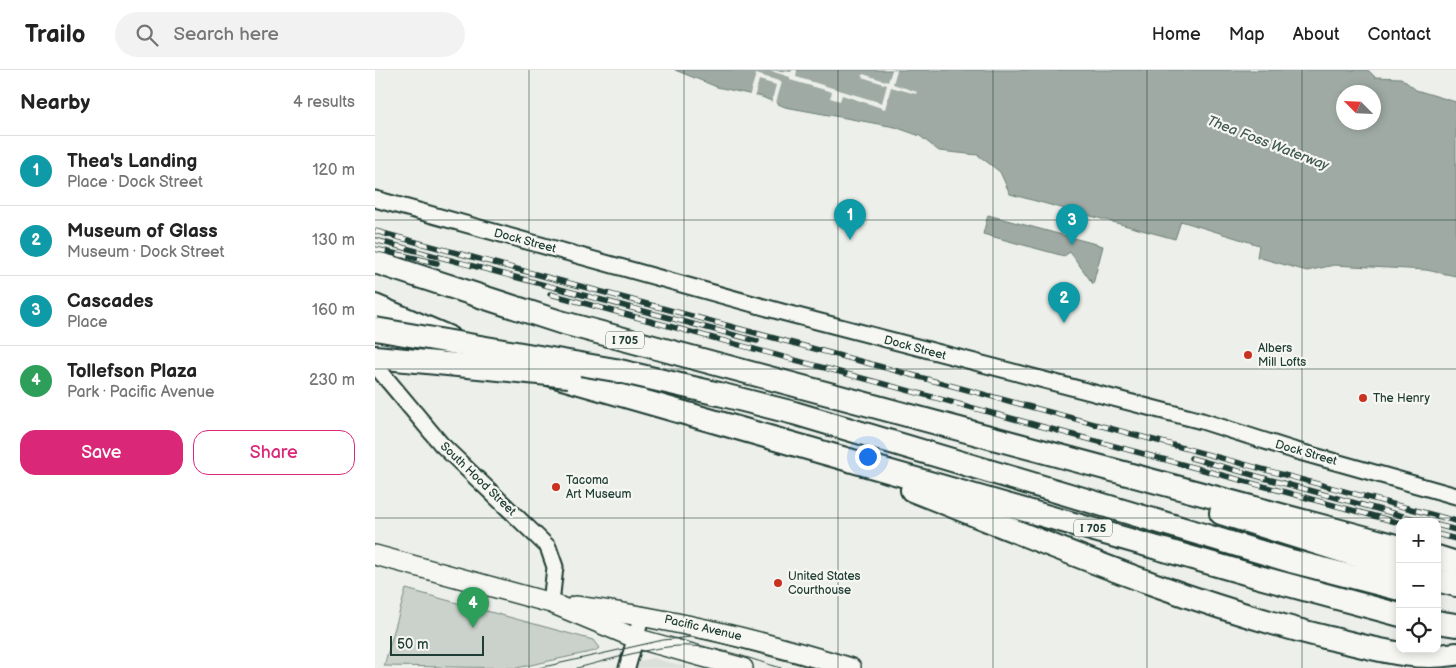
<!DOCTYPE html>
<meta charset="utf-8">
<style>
:root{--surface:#fff;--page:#f2f2f2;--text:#222;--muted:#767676;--line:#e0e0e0;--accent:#db2777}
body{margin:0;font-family:"Balsamiq Sans",sans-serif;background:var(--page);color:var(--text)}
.controls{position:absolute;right:15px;bottom:15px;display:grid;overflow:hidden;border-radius:10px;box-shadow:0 2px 8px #0003}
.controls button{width:45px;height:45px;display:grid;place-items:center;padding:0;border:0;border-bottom:1px solid var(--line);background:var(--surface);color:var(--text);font:25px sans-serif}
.compass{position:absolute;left:961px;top:15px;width:45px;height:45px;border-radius:50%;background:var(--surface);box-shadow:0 2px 8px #0003;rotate:294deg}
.scale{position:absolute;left:15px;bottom:12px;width:94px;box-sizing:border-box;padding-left:5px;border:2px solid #1f3d34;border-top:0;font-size:14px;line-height:18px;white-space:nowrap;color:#1f3d34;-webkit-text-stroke:4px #f6f6f2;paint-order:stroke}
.you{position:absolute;left:492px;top:386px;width:18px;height:18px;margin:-12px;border:4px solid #fff;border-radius:50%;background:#1a73e8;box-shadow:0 0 0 8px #1a73e833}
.badge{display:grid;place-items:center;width:32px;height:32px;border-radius:50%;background:var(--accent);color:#fff;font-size:16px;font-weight:700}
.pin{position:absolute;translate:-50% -41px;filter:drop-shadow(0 1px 2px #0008)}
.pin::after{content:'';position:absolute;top:26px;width:18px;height:15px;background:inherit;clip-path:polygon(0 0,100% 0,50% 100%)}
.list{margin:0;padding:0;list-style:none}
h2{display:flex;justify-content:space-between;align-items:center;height:65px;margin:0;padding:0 20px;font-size:21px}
h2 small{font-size:16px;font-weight:400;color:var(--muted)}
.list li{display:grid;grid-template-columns:32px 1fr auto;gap:15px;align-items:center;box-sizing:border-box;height:70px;padding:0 20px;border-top:1px solid var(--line)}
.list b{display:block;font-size:19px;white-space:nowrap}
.list p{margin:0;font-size:16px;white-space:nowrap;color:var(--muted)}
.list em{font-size:16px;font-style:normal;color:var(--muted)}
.actions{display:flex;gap:10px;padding:15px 20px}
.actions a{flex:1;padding:11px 0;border:1px solid var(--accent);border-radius:15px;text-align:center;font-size:18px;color:var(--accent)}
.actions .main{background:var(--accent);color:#fff}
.icon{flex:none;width:28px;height:28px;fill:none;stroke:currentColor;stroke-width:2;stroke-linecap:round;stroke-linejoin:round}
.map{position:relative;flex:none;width:1081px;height:598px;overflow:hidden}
header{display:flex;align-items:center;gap:30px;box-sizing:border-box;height:70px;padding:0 25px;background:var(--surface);border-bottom:1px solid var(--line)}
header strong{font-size:24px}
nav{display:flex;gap:28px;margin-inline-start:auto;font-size:18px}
.search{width:350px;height:45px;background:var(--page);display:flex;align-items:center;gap:12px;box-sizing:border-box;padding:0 18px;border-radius:28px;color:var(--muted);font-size:19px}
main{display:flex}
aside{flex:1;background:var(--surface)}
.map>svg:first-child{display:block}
</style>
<header>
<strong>Trailo</strong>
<div class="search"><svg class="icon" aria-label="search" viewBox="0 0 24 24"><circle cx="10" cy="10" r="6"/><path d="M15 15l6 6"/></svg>Search here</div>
<nav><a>Home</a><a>Map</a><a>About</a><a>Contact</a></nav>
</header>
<main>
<aside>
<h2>Nearby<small>4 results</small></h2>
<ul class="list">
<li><span class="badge" style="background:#0f9aa8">1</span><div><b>Thea's Landing</b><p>Place · Dock Street</p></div><em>120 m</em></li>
<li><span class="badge" style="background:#0f9aa8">2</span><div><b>Museum of Glass</b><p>Museum · Dock Street</p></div><em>130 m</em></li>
<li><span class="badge" style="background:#0f9aa8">3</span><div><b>Cascades</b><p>Place</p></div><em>160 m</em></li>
<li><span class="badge" style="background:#2e9e5b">4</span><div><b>Tollefson Plaza</b><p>Park · Pacific Avenue</p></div><em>230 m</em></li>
</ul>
<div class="actions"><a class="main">Save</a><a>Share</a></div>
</aside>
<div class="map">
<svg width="1081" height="598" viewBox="0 0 1081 598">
<rect width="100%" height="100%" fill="#edefea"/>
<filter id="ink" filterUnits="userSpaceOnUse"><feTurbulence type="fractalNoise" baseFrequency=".02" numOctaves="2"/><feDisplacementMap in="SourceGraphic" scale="10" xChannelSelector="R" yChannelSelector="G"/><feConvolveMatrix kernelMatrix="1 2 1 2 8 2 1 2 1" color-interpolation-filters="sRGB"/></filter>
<g filter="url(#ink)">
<path fill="#dce0db" d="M278,588L316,598H234Z"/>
<path fill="#cbd2cc" stroke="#758880" d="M31,519L218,570L224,578L220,581L142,598L9,596Z"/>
<g fill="#9faaa4" stroke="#6c7e77" fill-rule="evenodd">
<path d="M300,0H993L1000,7L1026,8L1041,20L1081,32V206L1051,200L959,195L932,201L882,187L884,175L806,151L800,169L635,124L625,102L603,85L564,81L545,66L520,57L410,37L387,27L342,17ZM968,22H998V52H968Z"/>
<path d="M613,145L728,176L718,214L695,182L689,186L608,164Z"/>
</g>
<g fill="#edefea">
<path d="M393,0L416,2L417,0H422L421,7L507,33L512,15L487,7L488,4L513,12L517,0H522L518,14L542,22L541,24L516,17L510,39L467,25L465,31L455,28L457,22L415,10V7Z"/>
<path d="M381,4L407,12L400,36L396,34L401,15L384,10L379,28L374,27Z"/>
</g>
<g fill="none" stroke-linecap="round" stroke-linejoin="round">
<defs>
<g id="tertiary">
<path d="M0,129L407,242L827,351L918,380L1081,426"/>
<path d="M0,295L66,374L173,477L180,497L176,533"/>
<path d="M252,598L267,545"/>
</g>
<g id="primary">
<path d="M0,485L176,533L260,568L368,598"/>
<path d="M200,536C294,548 385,570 476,598"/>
</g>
<g id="motorway">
<path d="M0,192L185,252L1025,477"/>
<path d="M0,236L73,267"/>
<path d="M0,287L31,290"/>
<path d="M173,304L884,507L1025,545"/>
<path d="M344,324L419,343L916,491L1025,519"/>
<path d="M537,420C674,474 810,533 954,568C997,578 1037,591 1081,584"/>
<path d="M846,443L1025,499"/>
<path d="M1062,487L1081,493"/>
<path d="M1062,510L1081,515"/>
<path d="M1062,552L1081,555"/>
</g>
</defs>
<use href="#tertiary" stroke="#1f3d34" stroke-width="19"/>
<use href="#primary" stroke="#1f3d34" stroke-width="22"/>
<use href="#motorway" stroke="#1f3d34" stroke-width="26"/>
<use href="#tertiary" stroke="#f6f6f2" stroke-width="15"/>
<use href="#primary" stroke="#f6f6f2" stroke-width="19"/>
<use href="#motorway" stroke="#f6f6f2" stroke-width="22"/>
<g stroke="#1f3d34" stroke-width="1">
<path d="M164,598L288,570L316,567L334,570L438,598"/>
<path d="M202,598C235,590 283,574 316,576C346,577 378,590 406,598"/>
</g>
<defs>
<g id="rail">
<path d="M0,161L1081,451"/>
<path d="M0,170L382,271"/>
<path d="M0,179L62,193"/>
<path d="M175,224L1025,453"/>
<path d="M816,388L1050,452"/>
<path d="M1062,455L1081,460"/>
<path d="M1062,464L1081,469"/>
</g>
</defs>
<use href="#rail" stroke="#1f3d34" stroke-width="5.5"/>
<use href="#rail" stroke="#f6f6f2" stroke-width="4" stroke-dasharray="11" stroke-linecap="butt"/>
<defs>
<g id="motorway-bridge">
<path d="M0,259L240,300L344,324"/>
<path d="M31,290L194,306"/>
</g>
</defs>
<use href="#motorway-bridge" stroke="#1f3d34" stroke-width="26" stroke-linecap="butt"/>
<use href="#motorway-bridge" stroke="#f6f6f2" stroke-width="22"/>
</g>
</g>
<path fill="none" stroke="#1f3d34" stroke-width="1" stroke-opacity="0.55" d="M154,0V598M309,0V598M463,0V598M618,0V598M772,0V598M927,0V598M0,150H1081M0,299H1081M0,448H1081"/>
<g fill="#c8321e" stroke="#f6f6f2" stroke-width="2">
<circle cx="873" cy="285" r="5"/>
<circle cx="988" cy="328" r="5"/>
<circle cx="181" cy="417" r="5"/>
<circle cx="403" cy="513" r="5"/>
</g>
<g text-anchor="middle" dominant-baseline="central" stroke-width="4.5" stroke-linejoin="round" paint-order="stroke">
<g fill="#f6f6f2" stroke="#60746d" stroke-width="1">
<rect x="231" y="261.5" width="38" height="17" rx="4"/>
<rect x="699" y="449.5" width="38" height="17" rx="4"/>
</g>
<g font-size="11" font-weight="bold" fill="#1f3d34">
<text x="250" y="270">I 705</text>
<text x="718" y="458">I 705</text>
</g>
<g font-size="12" fill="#1f3d34" stroke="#f6f6f2">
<text transform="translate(150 171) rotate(15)">Dock Street</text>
<text transform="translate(540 278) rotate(15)">Dock Street</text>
<text transform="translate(931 383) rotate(16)">Dock Street</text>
<text transform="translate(103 409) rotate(44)">South Hood Street</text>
<text transform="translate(328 558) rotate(13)">Pacific Avenue</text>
</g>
<g font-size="12" fill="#1f3d34" stroke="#f6f6f2" text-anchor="start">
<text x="883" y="278">Albers<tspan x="883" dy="14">Mill Lofts</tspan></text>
<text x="998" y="328">The Henry</text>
<text x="191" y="410">Tacoma<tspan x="191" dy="14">Art Museum</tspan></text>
<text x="413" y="506">United States<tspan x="413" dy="14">Courthouse</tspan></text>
</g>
<g font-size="14" font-style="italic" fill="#3f5850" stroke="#f6f6f2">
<text transform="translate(893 73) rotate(21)">Thea Foss Waterway</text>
</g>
</g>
</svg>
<div class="controls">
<button>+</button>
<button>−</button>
<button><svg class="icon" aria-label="locate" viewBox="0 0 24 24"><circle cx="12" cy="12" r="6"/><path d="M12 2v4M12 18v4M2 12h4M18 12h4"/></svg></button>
</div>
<svg class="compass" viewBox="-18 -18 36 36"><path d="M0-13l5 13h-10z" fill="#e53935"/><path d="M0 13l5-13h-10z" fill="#767676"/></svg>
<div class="scale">50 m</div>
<div class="you"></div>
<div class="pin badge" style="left:475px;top:170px;background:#0f9aa8">1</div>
<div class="pin badge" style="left:689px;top:253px;background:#0f9aa8">2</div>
<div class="pin badge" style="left:697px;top:175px;background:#0f9aa8">3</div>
<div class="pin badge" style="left:98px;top:558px;background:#2e9e5b">4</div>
</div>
</main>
